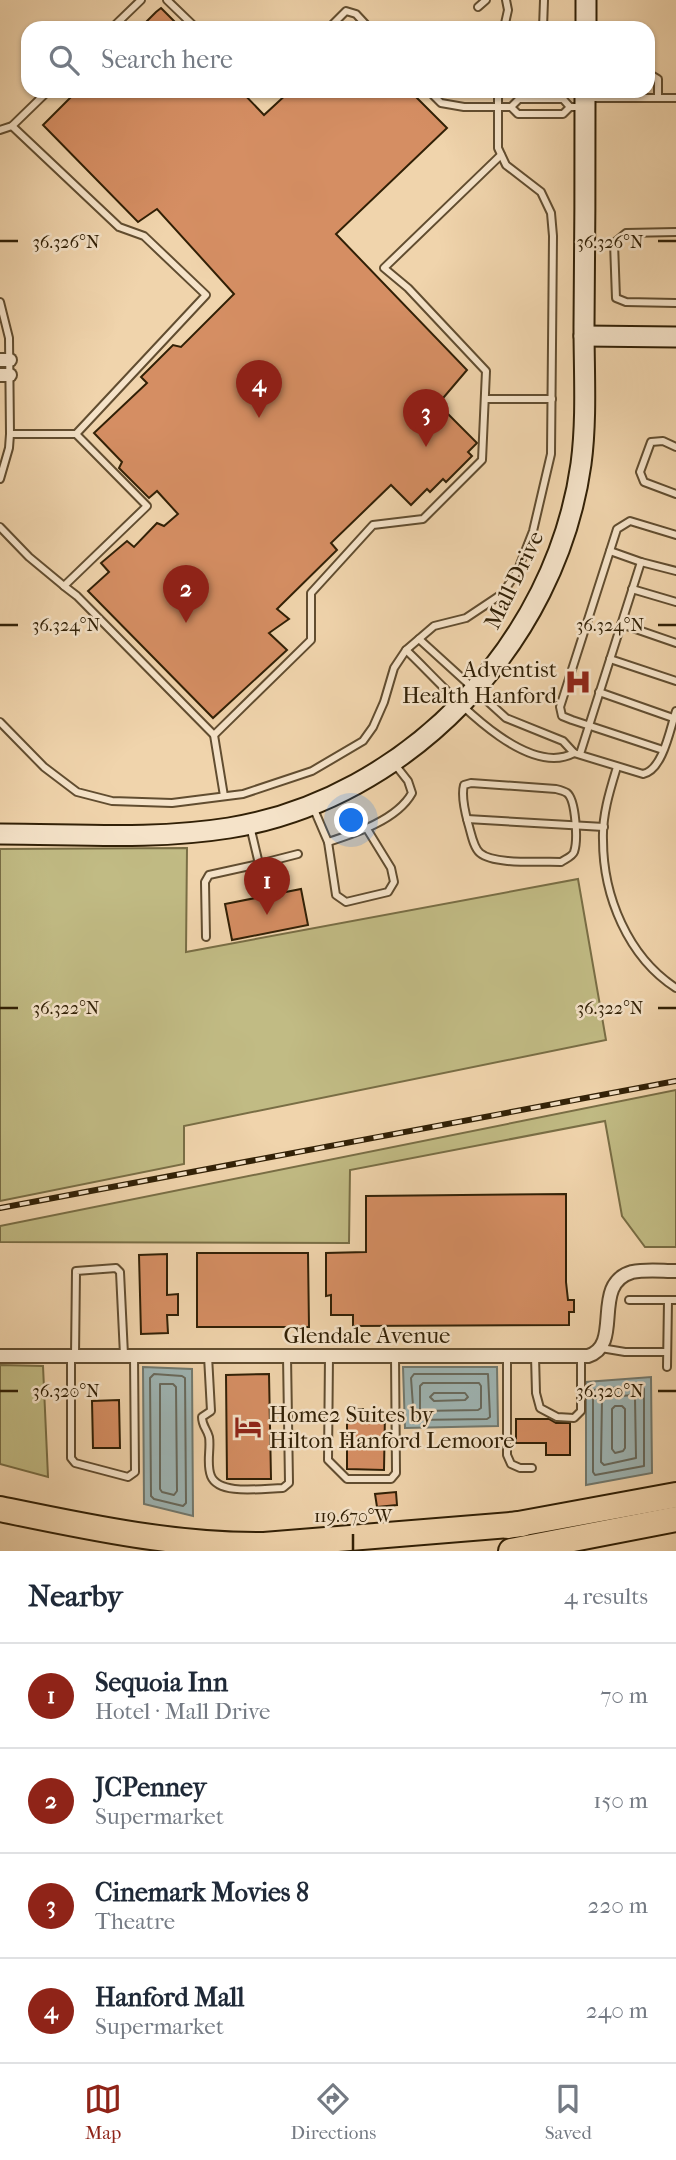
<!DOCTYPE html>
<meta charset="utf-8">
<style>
:root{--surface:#fff;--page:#f6f6f7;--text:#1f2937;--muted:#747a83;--line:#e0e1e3;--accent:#8f2418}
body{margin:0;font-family:"IM FELL French Canon",serif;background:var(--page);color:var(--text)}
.you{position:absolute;left:352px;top:821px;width:24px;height:24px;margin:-18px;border:5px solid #fff;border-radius:50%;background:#1a73e8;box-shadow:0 0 0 10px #1a73e833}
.badge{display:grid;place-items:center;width:46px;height:46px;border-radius:50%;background:var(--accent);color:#fff;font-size:23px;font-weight:700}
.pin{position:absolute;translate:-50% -58px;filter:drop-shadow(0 2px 4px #0008)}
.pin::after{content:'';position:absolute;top:37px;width:24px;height:21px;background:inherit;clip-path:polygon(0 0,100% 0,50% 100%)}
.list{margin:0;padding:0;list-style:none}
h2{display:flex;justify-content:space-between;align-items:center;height:91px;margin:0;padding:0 28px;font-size:30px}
h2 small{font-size:23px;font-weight:400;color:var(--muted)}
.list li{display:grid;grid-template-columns:46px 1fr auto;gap:21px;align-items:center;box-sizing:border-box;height:105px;padding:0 28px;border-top:2px solid var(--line)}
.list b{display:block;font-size:26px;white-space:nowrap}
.list p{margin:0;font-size:23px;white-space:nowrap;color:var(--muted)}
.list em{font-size:23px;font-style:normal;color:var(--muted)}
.icon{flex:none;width:38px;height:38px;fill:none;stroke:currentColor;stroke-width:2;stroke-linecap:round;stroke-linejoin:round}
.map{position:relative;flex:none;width:676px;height:1551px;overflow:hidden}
.search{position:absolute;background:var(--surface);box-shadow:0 2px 5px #0004;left:21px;right:21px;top:21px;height:77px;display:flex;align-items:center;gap:18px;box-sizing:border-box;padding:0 24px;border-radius:21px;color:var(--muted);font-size:26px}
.sheet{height:511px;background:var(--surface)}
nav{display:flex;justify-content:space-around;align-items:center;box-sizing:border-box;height:98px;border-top:2px solid var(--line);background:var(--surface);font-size:19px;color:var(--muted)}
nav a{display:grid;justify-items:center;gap:4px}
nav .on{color:var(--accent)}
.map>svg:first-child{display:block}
</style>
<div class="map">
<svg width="676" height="1551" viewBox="0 0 676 1551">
<rect width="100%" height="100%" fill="#f0d4ac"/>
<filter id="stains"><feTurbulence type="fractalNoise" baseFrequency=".00286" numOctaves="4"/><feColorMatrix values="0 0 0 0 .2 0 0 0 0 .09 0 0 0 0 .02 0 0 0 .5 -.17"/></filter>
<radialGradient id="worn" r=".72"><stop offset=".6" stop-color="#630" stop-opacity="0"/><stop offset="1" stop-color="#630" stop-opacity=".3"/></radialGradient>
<g fill="#c1bb84" stroke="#796e45" stroke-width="2">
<path d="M187,848L186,952L578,879L606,1040L184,1126V1164L0,1201V849Z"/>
<path d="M676,1090V1247H645L622,1216L605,1121L350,1170L349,1243L0,1242V1226Z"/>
<path d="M0,1365L43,1366L48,1477L0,1464Z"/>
</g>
<g fill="#9eb5b4" stroke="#72796e" stroke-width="2">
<path d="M143,1367L192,1369L193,1516L144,1504Z"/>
<path d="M403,1367H497L498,1426L405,1428Z"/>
<path d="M651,1377L652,1473L586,1485V1382Z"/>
</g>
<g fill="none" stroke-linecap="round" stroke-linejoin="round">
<g stroke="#686a5d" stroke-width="2">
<path d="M154,1374L182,1376L185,1378L186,1503L183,1506L154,1499L151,1496L150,1378Z"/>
<path d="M414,1374H488L490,1417L487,1419L414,1420L411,1378Z"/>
<path d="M423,1383H479L481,1386V1408L478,1410L422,1411L420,1409V1386Z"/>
<path d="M160,1384H173L176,1387L177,1491L174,1495L162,1492L160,1489Z"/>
<path d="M640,1385L644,1389V1466L595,1475L593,1472V1390Z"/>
<path d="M434,1393H465L468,1397L465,1400L434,1401L430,1397Z"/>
<path d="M632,1395L635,1398L636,1458L604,1465L601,1462L602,1398Z"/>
<path d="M615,1406H622L625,1409V1448L623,1451L615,1453L612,1449V1409Z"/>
</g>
</g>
<g fill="#d58e63" stroke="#312006" stroke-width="2">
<path d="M161,8L181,28H140L156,12Z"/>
<path d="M77,91H241L264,115L290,91H410L447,128L336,234L467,370L438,404L477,443L468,452L472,456L446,482L443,479L430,492L427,489L411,505L391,485L331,543L337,550L277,609L289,619L269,633L287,650L213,718L88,591L109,572L101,563L127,541L134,547L157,523L164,526L178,514L157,491L149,498L119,468L122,462L94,433L147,383L141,377L173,345L181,347L234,294L157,209L138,222L43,125Z"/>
<path d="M301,889L308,925L232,940L225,904Z"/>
<path d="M566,1194V1282L568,1300H574V1312H569V1325L353,1326V1315H331V1295L326,1296V1253L366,1252V1196Z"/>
<path d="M197,1253H308L309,1327H197Z"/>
<path d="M167,1254V1295L178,1294V1315H167L168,1333L141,1334L139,1255Z"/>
<path d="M269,1374L271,1479H227L226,1375Z"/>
<path d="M119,1400L120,1448H93L92,1401Z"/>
<path d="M353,1409H363V1413H385L384,1470L347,1469V1415H353Z"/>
<path d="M516,1419H549L556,1423H570V1455H546V1443H516Z"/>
<path d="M396,1492L397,1505L377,1507L375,1494Z"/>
</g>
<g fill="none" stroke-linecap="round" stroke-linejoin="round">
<defs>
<g id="lane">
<path d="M167,0L196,28"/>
<path d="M478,7L486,0"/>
<path d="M112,28L141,0"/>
<path d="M329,28L346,11L356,14L369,28"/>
<path d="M504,28L508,10L506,0"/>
<path d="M543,28L544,0"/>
<path d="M648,73L658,79V98"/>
<path d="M429,91L441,103L464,107H511"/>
<path d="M587,98H676"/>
<path d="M570,107L563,114H518L511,107L519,99H563L570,107H583"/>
<path d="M12,126L119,227L144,236L206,295L76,434"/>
<path d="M0,130L12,126L48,91"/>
<path d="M676,232L626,233L614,243L616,298L626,302L676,303"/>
<path d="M587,245L614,243"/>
<path d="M0,302L9,338L10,434L9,448L0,479"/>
<path d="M485,399H552"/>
<path d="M676,447L663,441L651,442L640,472L644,482L676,494"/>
<path d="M0,527L29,557L64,586L147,506L76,434H10"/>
<path d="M610,551L641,562"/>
<path d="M64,586L77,596L214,735L224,796"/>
<path d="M632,589L676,602"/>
<path d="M621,624L676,643"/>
<path d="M419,639L506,718L563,741L574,753L643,774C663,770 670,729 676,711"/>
<path d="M406,650C441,682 521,781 574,753"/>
<path d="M610,659L676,681"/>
<path d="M599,692L673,718"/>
<path d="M0,722L44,767L77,792L112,801L172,803L243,794L312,771L363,741L373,727L384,702L394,668L406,650L434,626L466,618L502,594L517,572L533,531L551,454L553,236L551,213L541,192L506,165L498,148V91"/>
<path d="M214,735L311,640V593L373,525L423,519L482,460L486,371L408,288L384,268L501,155"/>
<path d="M663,750L572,720L562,716L560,707L617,529L630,521L676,535"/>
<path d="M580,754L641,562L676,571"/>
<path d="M617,767C610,790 602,815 603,840C603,896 628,957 676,988"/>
<path d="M471,783L556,789C560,790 564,791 567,793C576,800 578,841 574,852C572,857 565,859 561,862C542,861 494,865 480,853C473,847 471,832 468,823C465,812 461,796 464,785Z"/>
<path d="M313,807L328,842C356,833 397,820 412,793L408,781L393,762"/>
<path d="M467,819L604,827"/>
<path d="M250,826L259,864L298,854"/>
<path d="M328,842L336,895L346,902L388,892L394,882L391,868L367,829"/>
<path d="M206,937L205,882L209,875L259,864"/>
<path d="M629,1300H676"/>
<path d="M601,1348L625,1352H667"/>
<path d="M71,1356V1458L75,1463L128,1477L135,1472L134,1356"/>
<path d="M75,1356L76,1271L116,1268L120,1272L124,1355"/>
<path d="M208,1356L211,1411L202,1417C202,1426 207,1429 209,1437C211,1449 206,1464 211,1476C219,1496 264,1488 283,1488L289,1483L287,1356"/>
<path d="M329,1356L328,1460L347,1479H391L396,1473L395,1356"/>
<path d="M507,1356V1455L511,1464L520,1468H532"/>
<path d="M535,1356L536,1393L540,1408L557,1417L574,1418L581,1411V1356"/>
<path d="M667,1367L668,1300"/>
</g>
<g id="street">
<path d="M0,360H10"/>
<path d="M0,375H10"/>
<path d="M0,1356H588C624,1345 590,1284 632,1272C646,1269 662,1271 676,1271"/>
</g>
<g id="secondary">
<path d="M586,28V0"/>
<path d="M584,336L676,337"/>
<path d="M0,834C76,834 154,840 229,828C408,799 556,643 581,464C587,419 584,372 584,327C585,248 585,170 585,91"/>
</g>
<g id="highway">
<path d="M0,1509C87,1527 175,1546 264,1545L522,1524"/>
<path d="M508,1526L676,1495"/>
<path d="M511,1551L676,1519"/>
</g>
</defs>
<use href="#lane" stroke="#614d30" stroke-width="10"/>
<use href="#street" stroke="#614d30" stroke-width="16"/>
<use href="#secondary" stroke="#312006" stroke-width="23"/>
<use href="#highway" stroke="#312006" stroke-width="28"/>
<use href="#lane" stroke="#f5e3c9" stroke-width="6"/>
<use href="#street" stroke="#f5e3c9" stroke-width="12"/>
<use href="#secondary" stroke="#f5e3c9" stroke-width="19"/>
<use href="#highway" stroke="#f0d4ac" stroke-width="24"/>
<defs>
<path id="rail" d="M0,1208L676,1081"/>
</defs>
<use href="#rail" stroke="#312006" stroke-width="6"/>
<use href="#rail" stroke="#f5e3c9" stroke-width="3.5" stroke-dasharray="10" stroke-linecap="butt"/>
</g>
<path fill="none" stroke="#312006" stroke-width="2.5" d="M0,241H18M658,241H676M0,625H18M658,625H676M0,1008H18M658,1008H676M0,1391H18M658,1391H676M353,1534V1551"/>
<defs>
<symbol id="hospital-bare" viewBox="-9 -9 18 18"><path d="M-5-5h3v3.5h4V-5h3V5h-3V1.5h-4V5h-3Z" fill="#8f2418" stroke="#f5e3c9" stroke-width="2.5" paint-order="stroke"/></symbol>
<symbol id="hotel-bare" viewBox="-9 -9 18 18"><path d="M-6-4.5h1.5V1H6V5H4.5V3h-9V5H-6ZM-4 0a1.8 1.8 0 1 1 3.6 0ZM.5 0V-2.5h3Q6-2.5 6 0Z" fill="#8f2418" stroke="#f5e3c9" stroke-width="2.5" paint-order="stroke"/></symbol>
</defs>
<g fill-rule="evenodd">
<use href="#hospital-bare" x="559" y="663" width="38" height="38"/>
<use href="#hotel-bare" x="229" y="1408" width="38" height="38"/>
</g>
<g text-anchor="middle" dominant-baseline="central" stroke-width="5" stroke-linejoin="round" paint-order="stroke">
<g font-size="23" fill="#312006" stroke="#f5e3c9">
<text transform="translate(514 580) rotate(-64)">Mall Drive</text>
<text x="367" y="1335">Glendale Avenue</text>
</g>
<g font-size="23" fill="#312006" stroke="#f5e3c9" text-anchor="end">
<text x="557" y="669">Adventist<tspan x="557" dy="26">Health Hanford</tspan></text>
<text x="269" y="1414" text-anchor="start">Home2 Suites by<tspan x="269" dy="26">Hilton Hanford Lemoore</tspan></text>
</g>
</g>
<g font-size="18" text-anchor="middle" fill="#312006" stroke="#f5e3c9" stroke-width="5" stroke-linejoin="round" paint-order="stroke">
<text x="66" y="248">36.326°N</text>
<text x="610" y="248">36.326°N</text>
<text x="66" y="631">36.324°N</text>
<text x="610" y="631">36.324°N</text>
<text x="66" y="1014">36.322°N</text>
<text x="610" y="1014">36.322°N</text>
<text x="66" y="1397">36.320°N</text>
<text x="610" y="1397">36.320°N</text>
<text x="353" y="1522">119.670°W</text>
</g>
<rect width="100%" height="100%" filter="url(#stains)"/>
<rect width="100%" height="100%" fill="url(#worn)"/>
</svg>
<div class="you"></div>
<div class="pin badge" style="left:267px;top:915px">1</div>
<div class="pin badge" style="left:186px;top:623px">2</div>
<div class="pin badge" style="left:426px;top:447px">3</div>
<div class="pin badge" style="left:259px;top:418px">4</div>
<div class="search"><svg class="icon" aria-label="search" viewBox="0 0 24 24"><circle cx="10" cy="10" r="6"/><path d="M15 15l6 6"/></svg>Search here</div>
</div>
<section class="sheet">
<h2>Nearby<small>4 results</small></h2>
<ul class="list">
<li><span class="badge">1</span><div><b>Sequoia Inn</b><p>Hotel · Mall Drive</p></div><em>70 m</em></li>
<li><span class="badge">2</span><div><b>JCPenney</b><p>Supermarket</p></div><em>150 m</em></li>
<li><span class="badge">3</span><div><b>Cinemark Movies 8</b><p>Theatre</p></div><em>220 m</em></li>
<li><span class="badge">4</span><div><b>Hanford Mall</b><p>Supermarket</p></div><em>240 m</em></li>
</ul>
</section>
<nav>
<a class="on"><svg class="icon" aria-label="map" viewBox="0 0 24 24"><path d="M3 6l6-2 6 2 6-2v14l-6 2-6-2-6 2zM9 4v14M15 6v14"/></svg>Map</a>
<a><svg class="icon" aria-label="directions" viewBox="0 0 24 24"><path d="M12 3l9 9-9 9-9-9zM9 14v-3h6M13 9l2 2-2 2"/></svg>Directions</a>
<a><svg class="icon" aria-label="saved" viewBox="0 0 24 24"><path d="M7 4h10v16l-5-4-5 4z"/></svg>Saved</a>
</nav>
